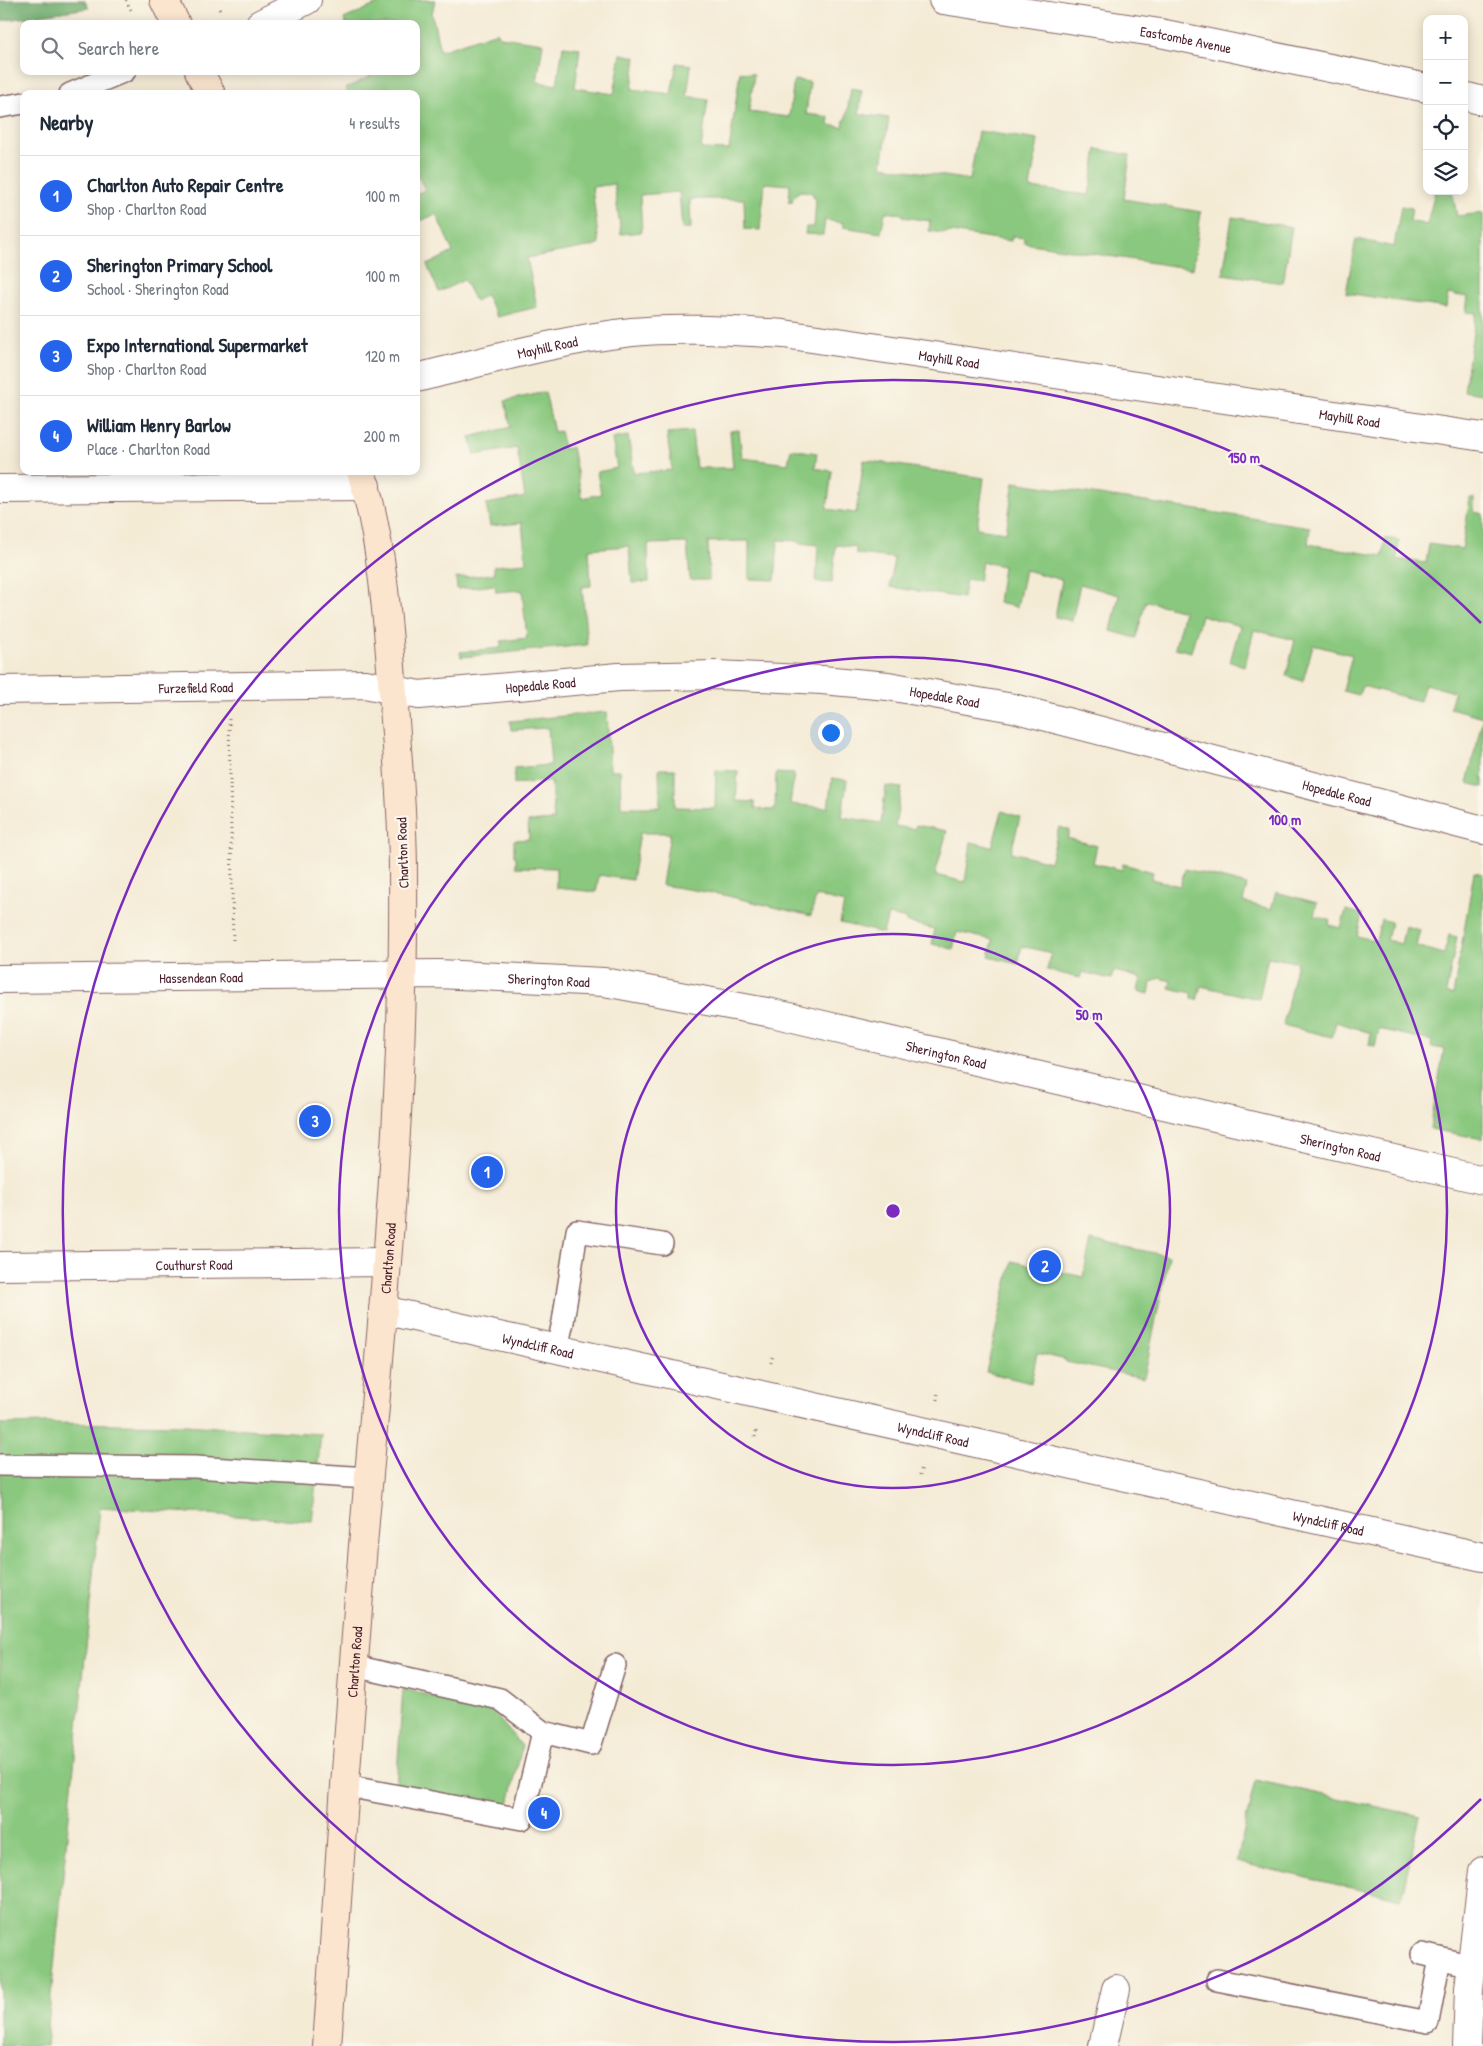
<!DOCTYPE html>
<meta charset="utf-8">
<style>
:root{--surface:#fff;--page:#f6f6f7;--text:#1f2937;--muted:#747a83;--line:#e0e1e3;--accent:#2563eb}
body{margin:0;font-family:"Patrick Hand",sans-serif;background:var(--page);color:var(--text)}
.controls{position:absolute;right:15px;top:15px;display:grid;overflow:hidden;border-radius:10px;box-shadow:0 2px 12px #0003}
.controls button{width:45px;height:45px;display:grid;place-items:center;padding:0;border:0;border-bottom:1px solid var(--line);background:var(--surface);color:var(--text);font:25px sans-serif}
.you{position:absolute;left:830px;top:732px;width:18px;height:18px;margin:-12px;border:4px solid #fff;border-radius:50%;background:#1a73e8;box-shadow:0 0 0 8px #1a73e833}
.badge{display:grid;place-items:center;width:32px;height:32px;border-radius:50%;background:var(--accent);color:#fff;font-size:16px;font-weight:700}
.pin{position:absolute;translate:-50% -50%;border:2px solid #fff;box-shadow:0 1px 5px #0006}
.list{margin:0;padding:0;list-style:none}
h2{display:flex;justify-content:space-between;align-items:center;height:65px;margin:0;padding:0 20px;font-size:21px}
h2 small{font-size:16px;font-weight:400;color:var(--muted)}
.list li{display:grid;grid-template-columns:32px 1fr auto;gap:15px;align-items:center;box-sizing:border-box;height:80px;padding:0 20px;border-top:1px solid var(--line)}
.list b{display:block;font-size:19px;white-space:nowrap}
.list p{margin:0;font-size:16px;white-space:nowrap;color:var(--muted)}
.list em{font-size:16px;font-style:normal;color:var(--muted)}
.icon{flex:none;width:28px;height:28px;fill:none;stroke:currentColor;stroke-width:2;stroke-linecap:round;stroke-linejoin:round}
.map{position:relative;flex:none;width:1483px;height:2046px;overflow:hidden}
.search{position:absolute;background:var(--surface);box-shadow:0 2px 12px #0003;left:20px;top:20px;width:400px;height:55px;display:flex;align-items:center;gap:12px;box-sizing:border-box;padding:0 18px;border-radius:10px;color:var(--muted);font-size:19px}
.panel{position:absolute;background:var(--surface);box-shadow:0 2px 12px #0003;left:20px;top:90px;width:400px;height:385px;border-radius:10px}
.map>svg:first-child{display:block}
</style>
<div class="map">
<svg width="1483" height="2046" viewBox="0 0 1483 2046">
<rect width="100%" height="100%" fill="#fbf7ec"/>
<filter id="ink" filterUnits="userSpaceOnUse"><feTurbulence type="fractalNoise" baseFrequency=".02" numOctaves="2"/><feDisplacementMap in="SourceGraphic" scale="10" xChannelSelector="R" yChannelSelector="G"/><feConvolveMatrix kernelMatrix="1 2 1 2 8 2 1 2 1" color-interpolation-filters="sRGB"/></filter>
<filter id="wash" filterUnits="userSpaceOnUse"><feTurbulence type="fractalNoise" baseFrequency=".0096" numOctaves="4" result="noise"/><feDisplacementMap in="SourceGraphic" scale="20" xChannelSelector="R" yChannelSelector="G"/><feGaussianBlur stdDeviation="1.12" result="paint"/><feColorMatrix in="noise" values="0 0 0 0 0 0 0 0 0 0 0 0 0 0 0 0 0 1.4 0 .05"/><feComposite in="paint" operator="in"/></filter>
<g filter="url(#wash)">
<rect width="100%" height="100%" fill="#f4ebd5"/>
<g fill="#89c87e" stroke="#6a7454">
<path d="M386,0H435L432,14L440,51L497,32L500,37L543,43L537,82L557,85L563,46L580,48L575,88L614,94L621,54L636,57L632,89L671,94L677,63L691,65L687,96L708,100L701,149L729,150L740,72L754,74L749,112L789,117L794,80L810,82L806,114L829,117L828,125L843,127L844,120H846L851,88L862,90L859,114L889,118L882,166L970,180L978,131L1038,140L1030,188L1089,195L1097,149L1130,155L1124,199L1201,212L1193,269L1024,243V238L1012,236L1011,241L950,232L944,233L929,231L930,221L903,217V214L885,212L881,233L843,227V223L825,220L823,235L805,234L806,227H814L816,200L811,192L800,191L793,197L792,202H789L790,185L765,183L760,230L745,229L744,199H690L691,228L682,229L679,192L640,195L642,232L621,234L614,184L592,187L599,245L527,258L537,307L497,317L486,295L475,301L464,280L439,292L427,265L453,252L436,214L416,223V194L425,190L416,172V94H380L378,90L370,94H348L346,88L371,76L369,71H416V24H346L344,19Z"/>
<path d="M1435,191H1452L1457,216L1483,213V394L1464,391L1476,313L1466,312L1468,297L1448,294L1446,308L1346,293L1356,239L1394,247L1401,206L1412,208L1410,221L1427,225Z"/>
<path d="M1232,217L1292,227L1283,283L1223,274Z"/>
<path d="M545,392L554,432L560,431L564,449L572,447L582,498L601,494L597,472L617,468L612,439L628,436L634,473L672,470L667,433L692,431L696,468H733L730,431L739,430L742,458L788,464L791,449L817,453L815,468L832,471L827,509L856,513L864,460L984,478L977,528L1006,532L1014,482L1310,527L1308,544L1383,556L1385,538L1399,540L1397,559L1426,563L1429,544L1462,549L1470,498H1474V512L1483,514V787L1467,783L1483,717L1450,708L1454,692L1425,684L1420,701L1362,686L1359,695L1343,691L1352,655L1313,645L1303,681L1286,676L1295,640L1254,630L1245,666L1230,662L1240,626L1201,615L1191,652L1175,648L1184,611L1146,601L1136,638L1111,631L1119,595L1080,584L1072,621L1055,617L1062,580L1025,570L1017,607L998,603L1003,566L982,562L979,581L966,579L963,598L890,587L894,558L856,554V547L836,545L832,583L816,582L818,545L799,543L798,541L778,540L775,580L749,579V541L708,542L709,580H690L687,543L648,544L649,582L632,583L629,546L589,549L591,586L582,587L587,645L461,657L460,652L501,648V641L527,638L522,590L496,592L495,585L457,589L456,578L494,574V566L526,563L522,523L490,526L486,504L525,497L517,448L475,455L470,437L511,427L505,401Z"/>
<path d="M607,712L610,770H620L621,807H660L659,769H675V807L715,808L716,770L738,771L736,801L755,802V809L775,810L776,773L794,774L790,804L828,808L832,778L847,780L842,817L881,823L886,786L902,788L895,826L914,829L916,825L947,831L935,875L965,882L971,842L992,847L1002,811L1020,817L1011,852L1050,862L1059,827L1070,830L1067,838L1097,846L1093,863L1122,870L1123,864L1153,872L1151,879L1180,886L1185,869L1247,885L1243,902L1271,909L1276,892L1317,903L1314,916L1330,920L1329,925L1341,928L1346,910L1362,914L1357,936L1376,941L1381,919L1391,922L1387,940L1401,944L1405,926L1420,930L1416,946L1444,954L1449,935L1457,937L1446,993L1453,995L1474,872L1483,874V1139L1430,1129L1444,1049L1431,1047L1432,1041L1379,1029L1375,1046L1369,1045L1371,1033L1336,1022L1332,1037L1283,1025L1297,962L1268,957L1259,999L1201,986L1197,1000L1192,999V993L1169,988L1171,981L1160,978L1151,983L1149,994L1138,991L1141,978L1114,971L1111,979L1082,972L1080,978L1047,970L1051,953L1022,946L1018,964L989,957L993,940L957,932L953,949L932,944L935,929L906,922L907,919L888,915L883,933L840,923L844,903L816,896L811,916L724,895L662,885L670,833H640L632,880L599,875L596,892L556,888V868L516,867V856H514V840L529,839L528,822L554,820L551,781L514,784V768L551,765L548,728L511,730L510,721Z"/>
<path d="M1091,1240L1169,1256L1144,1378L1066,1362V1360L1037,1353L1031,1383L986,1372L1012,1261L1083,1277Z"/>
<path d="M50,1423L185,1425L321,1434L312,1521L100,1507L46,2046H0V1424Z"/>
<path d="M403,1689L493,1712L522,1746L508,1809L396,1788Z"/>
<path d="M1255,1780L1420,1816L1401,1899L1237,1862Z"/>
</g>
<path fill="#6eac6d" stroke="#5c664c" d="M11,0H84L89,8L0,21V1Z"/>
</g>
<g filter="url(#ink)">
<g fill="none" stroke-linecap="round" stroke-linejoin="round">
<defs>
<g id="lane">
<path d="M70,94L125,71"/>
<path d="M0,107L24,103"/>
<path d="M557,1348L563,1322L577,1231L662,1244"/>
<path d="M0,1465L195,1467L368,1478"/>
<path d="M354,1666L500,1699L543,1732L591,1744L615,1665"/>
<path d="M346,1786L522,1819L543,1732"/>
<path d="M1422,1954L1472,1966"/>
<path d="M1217,1980L1428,2022L1440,1958"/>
</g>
<g id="street">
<path id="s1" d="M943,0L1160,33L1427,88"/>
<path d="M260,24L307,0"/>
<path d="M1464,96L1483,101"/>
<path id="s2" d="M416,378C487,361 559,340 632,332C682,327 733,331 784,334L1483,437"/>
<path d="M0,489L366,486"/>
<path id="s3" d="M0,690L365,684L419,695L619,677L717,675L822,680L888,686L1013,708L1483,830"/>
<path id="s4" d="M0,979L438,974L604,982L772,1013L1483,1180"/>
<path id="s5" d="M0,1266L387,1262"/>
<path id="s6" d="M383,1310L1483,1557"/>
<path d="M1103,2046L1116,1989"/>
<path d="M1467,2046L1469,1988L1483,1871"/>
</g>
<g id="secondary">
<path d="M164,0L176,24"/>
<path d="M199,71L211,94"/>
<path id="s7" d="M327,2046C341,1848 353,1650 371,1452C388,1259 405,1067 403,873C403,818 398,762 394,707C388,628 384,548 361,471"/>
</g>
</defs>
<use href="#lane" stroke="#866666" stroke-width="24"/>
<use href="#street" stroke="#866666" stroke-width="30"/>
<use href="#secondary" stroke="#866666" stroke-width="30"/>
<g stroke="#866666" stroke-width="3" stroke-dasharray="1 4" stroke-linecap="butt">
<path d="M126,0L131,10"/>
<path d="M219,9L222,13"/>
<path d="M229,719L233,942"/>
<path d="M771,1363L773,1355"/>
<path d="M937,1400L938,1392"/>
<path d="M755,1437L757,1428"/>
<path d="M920,1475L922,1466"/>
</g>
<use href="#lane" stroke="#fff" stroke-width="21"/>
<use href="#street" stroke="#fff" stroke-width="28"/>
<use href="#secondary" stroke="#fce5cf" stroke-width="28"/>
</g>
</g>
<g fill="none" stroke="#7b2cbf" stroke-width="2.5">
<circle cx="893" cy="1211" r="277"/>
<circle cx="893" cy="1211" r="554"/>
<path d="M1481 1799A831 831 0 1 1 1481 623"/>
</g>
<g text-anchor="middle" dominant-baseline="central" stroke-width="4.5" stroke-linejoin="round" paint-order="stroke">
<g font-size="14" fill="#4a1f2b" stroke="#fbf7ec">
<text stroke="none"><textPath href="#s1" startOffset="246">Eastcombe Avenue</textPath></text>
<text stroke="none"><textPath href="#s2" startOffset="135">Mayhill Road</textPath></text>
<text stroke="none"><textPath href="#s2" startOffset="540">Mayhill Road</textPath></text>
<text stroke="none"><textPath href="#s2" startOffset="945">Mayhill Road</textPath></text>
<text stroke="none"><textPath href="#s3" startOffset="542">Hopedale Road</textPath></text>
<text stroke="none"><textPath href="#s3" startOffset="196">Furzefield Road</textPath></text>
<text stroke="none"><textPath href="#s3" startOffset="948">Hopedale Road</textPath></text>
<text stroke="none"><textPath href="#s3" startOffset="1352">Hopedale Road</textPath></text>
<text transform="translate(402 853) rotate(-92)">Charlton Road</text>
<text stroke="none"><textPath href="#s4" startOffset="201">Hassendean Road</textPath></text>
<text stroke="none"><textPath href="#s4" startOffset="549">Sherington Road</textPath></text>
<text stroke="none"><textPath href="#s4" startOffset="954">Sherington Road</textPath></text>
<text stroke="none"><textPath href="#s4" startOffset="1359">Sherington Road</textPath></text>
<text stroke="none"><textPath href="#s7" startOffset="790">Charlton Road</textPath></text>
<text stroke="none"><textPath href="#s5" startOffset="194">Couthurst Road</textPath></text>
<text stroke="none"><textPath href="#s6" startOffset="159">Wyndcliff Road</textPath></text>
<text stroke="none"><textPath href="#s6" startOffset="564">Wyndcliff Road</textPath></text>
<text stroke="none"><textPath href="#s6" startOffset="969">Wyndcliff Road</textPath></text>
<text stroke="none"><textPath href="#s7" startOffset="385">Charlton Road</textPath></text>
</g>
</g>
<circle cx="893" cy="1211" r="8" fill="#7b2cbf" stroke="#fbf7ec" stroke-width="2.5"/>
<g font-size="15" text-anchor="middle" font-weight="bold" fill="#7b2cbf" stroke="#fbf7ec" stroke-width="4.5" stroke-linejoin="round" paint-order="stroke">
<text x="1244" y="463">150 m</text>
<text x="1285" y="825">100 m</text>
<text x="1089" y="1020">50 m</text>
</g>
</svg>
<div class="controls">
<button>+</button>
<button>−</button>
<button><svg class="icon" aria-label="locate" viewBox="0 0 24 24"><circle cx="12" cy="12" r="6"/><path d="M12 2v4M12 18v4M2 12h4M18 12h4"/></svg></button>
<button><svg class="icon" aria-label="layers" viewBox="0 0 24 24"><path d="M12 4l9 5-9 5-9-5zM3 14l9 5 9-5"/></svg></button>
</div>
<div class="you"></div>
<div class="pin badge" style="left:487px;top:1172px">1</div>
<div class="pin badge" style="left:1045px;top:1266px">2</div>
<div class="pin badge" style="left:315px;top:1121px">3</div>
<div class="pin badge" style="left:544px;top:1813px">4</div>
<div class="search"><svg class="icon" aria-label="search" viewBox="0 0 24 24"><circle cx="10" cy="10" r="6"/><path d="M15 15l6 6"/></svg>Search here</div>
<section class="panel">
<h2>Nearby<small>4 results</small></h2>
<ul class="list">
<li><span class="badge">1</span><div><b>Charlton Auto Repair Centre</b><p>Shop · Charlton Road</p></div><em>100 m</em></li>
<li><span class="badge">2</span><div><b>Sherington Primary School</b><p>School · Sherington Road</p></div><em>100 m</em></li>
<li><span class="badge">3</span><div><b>Expo International Supermarket</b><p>Shop · Charlton Road</p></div><em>120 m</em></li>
<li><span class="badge">4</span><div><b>William Henry Barlow</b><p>Place · Charlton Road</p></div><em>200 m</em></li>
</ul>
</section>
</div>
